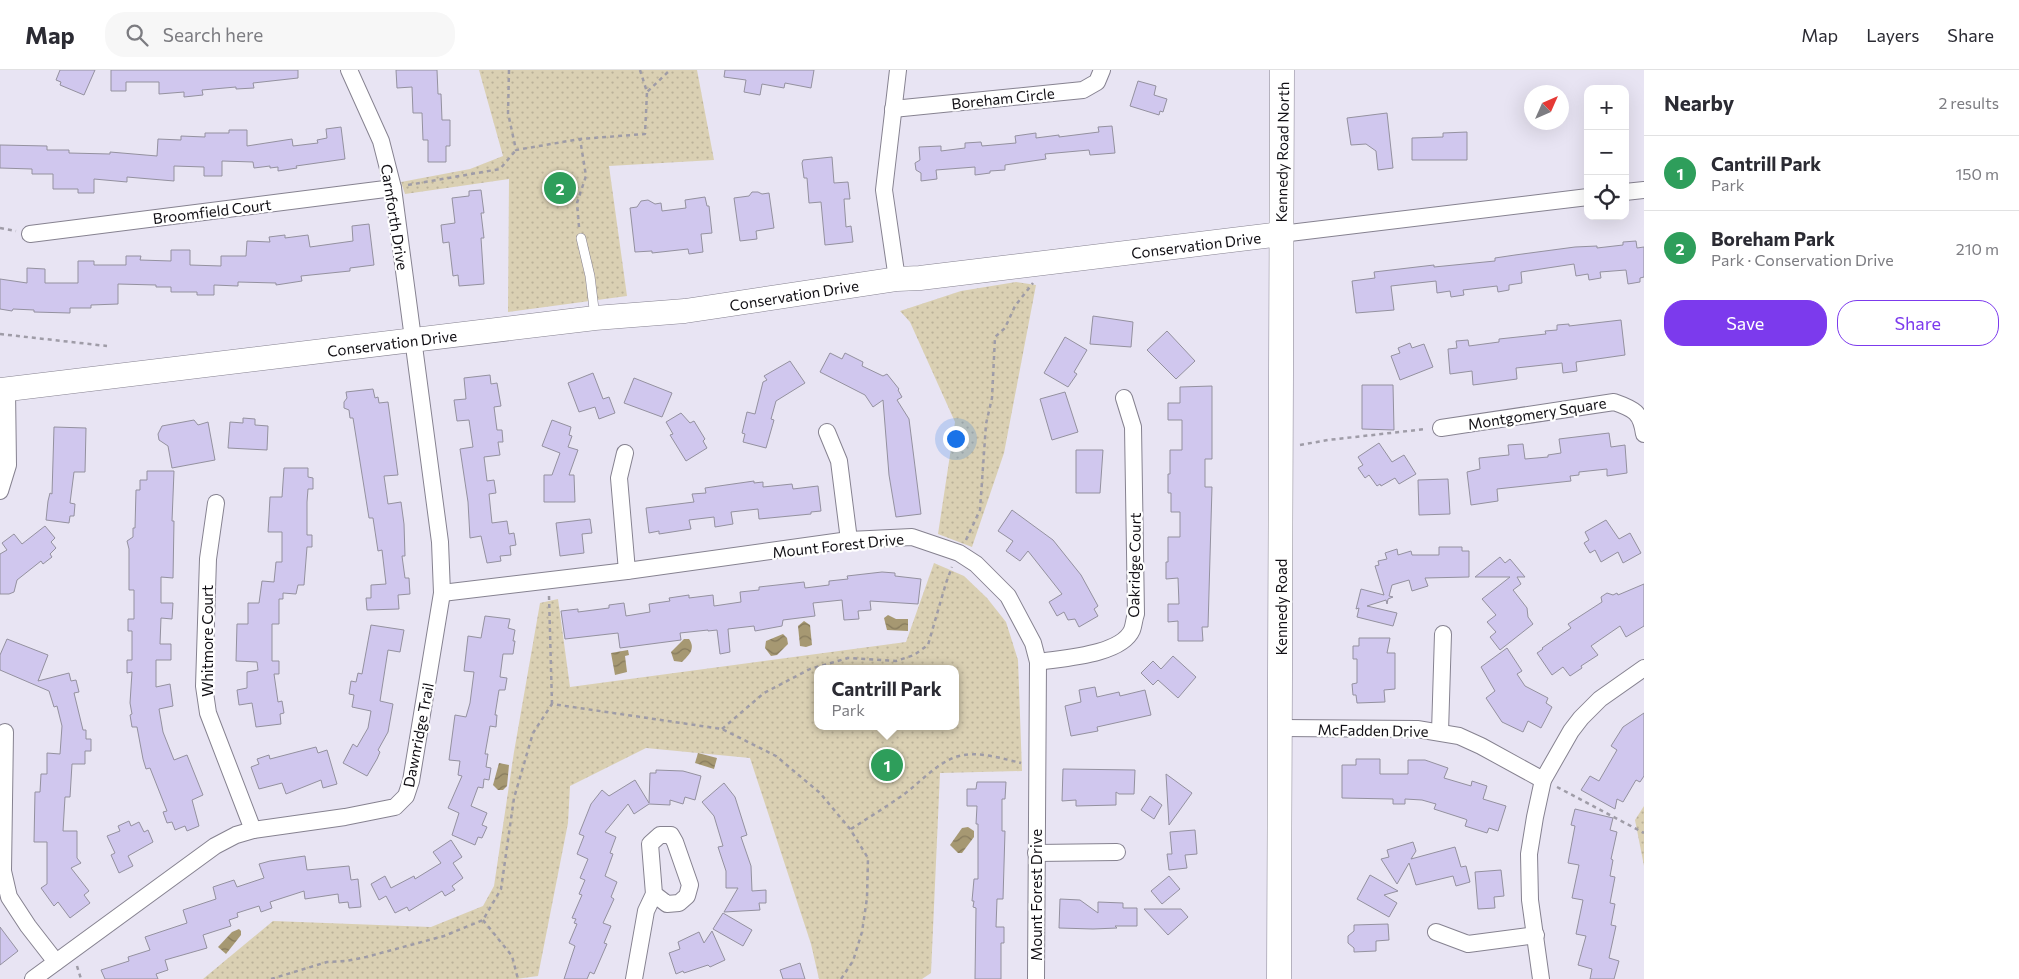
<!DOCTYPE html>
<meta charset="utf-8">
<style>
:root{--surface:#fff;--page:#f7f7f7;--text:#2b2b33;--muted:#7c7c81;--line:#e1e1e2;--accent:#7c3aed}
body{margin:0;font-family:Commissioner,sans-serif;background:var(--page);color:var(--text)}
.controls{position:absolute;right:15px;top:15px;display:grid;overflow:hidden;border-radius:10px;box-shadow:0 5px 20px #0002}
.controls button{width:45px;height:45px;display:grid;place-items:center;padding:0;border:0;border-bottom:1px solid var(--line);background:var(--surface);color:var(--text);font:25px sans-serif}
.compass{position:absolute;left:1524px;top:15px;width:45px;height:45px;border-radius:50%;background:var(--surface);box-shadow:0 5px 20px #0002;rotate:45deg}
.you{position:absolute;left:955px;top:368px;width:18px;height:18px;margin:-12px;border:4px solid #fff;border-radius:50%;background:#1a73e8;box-shadow:0 0 0 8px #1a73e833}
.badge{display:grid;place-items:center;width:32px;height:32px;border-radius:50%;background:var(--accent);color:#fff;font-size:16px;font-weight:700}
.pin{position:absolute;translate:-50% -50%;border:2px solid #fff;box-shadow:0 1px 5px #0006}
.popup{position:absolute;left:814px;top:595px;width:145px;height:65px;box-sizing:border-box;display:grid;place-content:center;border-radius:10px;background:var(--surface);filter:drop-shadow(0 1px 4px #0005);font-size:16px;white-space:nowrap;color:var(--muted)}
.popup b{font-size:19px;color:var(--text)}
.popup::after{content:'';position:absolute;left:50%;top:100%;margin-left:-10px;border:10px solid transparent;border-top-color:var(--surface)}
.list{margin:0;padding:0;list-style:none}
h2{display:flex;justify-content:space-between;align-items:center;height:65px;margin:0;padding:0 20px;font-size:21px}
h2 small{font-size:16px;font-weight:400;color:var(--muted)}
.list li{display:grid;grid-template-columns:32px 1fr auto;gap:15px;align-items:center;box-sizing:border-box;height:75px;padding:0 20px;border-top:1px solid var(--line)}
.list b{display:block;font-size:19px;white-space:nowrap}
.list p{margin:0;font-size:16px;white-space:nowrap;color:var(--muted)}
.list em{font-size:16px;font-style:normal;color:var(--muted)}
.actions{display:flex;gap:10px;padding:15px 20px}
.actions a{flex:1;padding:11px 0;border:1px solid var(--accent);border-radius:20px;text-align:center;font-size:18px;color:var(--accent)}
.actions .main{background:var(--accent);color:#fff}
.icon{flex:none;width:28px;height:28px;fill:none;stroke:currentColor;stroke-width:2;stroke-linecap:round;stroke-linejoin:round}
.map{position:relative;flex:none;width:1644px;height:909px;overflow:hidden}
header{display:flex;align-items:center;gap:30px;box-sizing:border-box;height:70px;padding:0 25px;background:var(--surface);border-bottom:1px solid var(--line)}
header strong{font-size:24px}
nav{display:flex;gap:28px;margin-inline-start:auto;font-size:18px}
.search{width:350px;height:45px;background:var(--page);display:flex;align-items:center;gap:12px;box-sizing:border-box;padding:0 18px;border-radius:20px;color:var(--muted);font-size:19px}
main{display:flex}
aside{flex:1;background:var(--surface)}
.map>svg:first-child{display:block}
</style>
<header>
<strong>Map</strong>
<div class="search"><svg class="icon" aria-label="search" viewBox="0 0 24 24"><circle cx="10" cy="10" r="6"/><path d="M15 15l6 6"/></svg>Search here</div>
<nav><a>Map</a><a>Layers</a><a>Share</a></nav>
</header>
<main>
<div class="map">
<svg width="1644" height="909" viewBox="0 0 1644 909">
<defs>
<pattern id="grass-dots" width="8" height="8" patternUnits="userSpaceOnUse" patternTransform="scale(1.25)"><rect width="8" height="8" fill="#dad0b3"/><path d="M2 2h.1M6 6h.1" fill="none" stroke="#bab199" stroke-width="1.8" stroke-linecap="round"/></pattern>
<pattern id="water-waves" width="16" height="10" patternUnits="userSpaceOnUse" patternTransform="scale(1.25)"><rect width="16" height="10" fill="#a69872"/><path d="M0 5q4-4 8 0t8 0" fill="none" stroke="#867a5c"/></pattern>
</defs>
<rect width="100%" height="100%" fill="#e8e4f3"/>
<g fill="url(#grass-dots)" fill-rule="evenodd">
<path d="M479,0H697L714,90L609,96L627,226L508,242L509,109L405,124L401,112L470,99L503,86Z"/>
<path d="M1016,212L1036,215L1004,383L972,477L938,464L955,352L910,252L900,241L961,221Z"/>
<path d="M934,493L964,506L987,528L1006,552L1018,590L1022,701L940,703L931,903L922,909H819L811,874L750,688L646,678L570,716L568,753L538,906L516,909H203L273,851L431,857L483,836L494,816L514,682L540,533L558,529L570,617L906,572ZM818,599H956V656H818Z"/>
<path d="M1644,736V796L1635,750Z"/>
</g>
<g fill="url(#water-waves)">
<path d="M888,545L896,549H908V561L887,560L884,548Z"/>
<path d="M804,551L810,555L812,575L806,577L800,576L798,556Z"/>
<path d="M783,564L787,568L788,574L777,585L771,586L765,578L766,571Z"/>
<path d="M684,569H689C696,579 689,585 682,592L674,591L671,582Z"/>
<path d="M628,580L629,585L625,586L627,602L615,605L611,583Z"/>
<path d="M698,683L717,688L714,699L695,693Z"/>
<path d="M499,693L509,695L507,716L503,720H498L493,715Z"/>
<path d="M968,757L974,761V767L962,783H958L950,775L962,758Z"/>
<path d="M239,859L241,861V865L226,884L218,877L232,862Z"/>
</g>
<g fill="#d0c7ee" stroke="#94919f">
<path d="M60,0H95L84,25L60,15L61,12L56,10Z"/>
<path d="M111,0H298V8L253,13L254,18L236,19V17L202,20L203,25L184,27V22L159,24V12H126V21H111Z"/>
<path d="M396,0H437L438,24H441L442,50H450V76H446V92H428V70H423L422,43H413L412,17L397,18Z"/>
<path d="M725,0H814L811,18L785,13L784,18L762,14L760,25L744,22L746,10L724,7Z"/>
<path d="M1138,11L1156,16L1154,25L1167,29L1163,42L1160,41L1159,45L1130,36Z"/>
<path d="M1387,43L1393,98L1378,100L1376,81L1366,74L1351,75L1347,48Z"/>
<path d="M1112,56L1115,83L1090,85L1089,80L1045,84L1046,89L1005,95V100L990,101V103L975,105V97L936,100L937,109L921,111V103L916,100L915,93L920,90L919,77L941,76V81L965,78V73L981,72L982,76L1016,73L1015,66L1036,63V68L1059,65V67L1099,62L1098,57Z"/>
<path d="M341,57L345,89L296,96L297,98L278,101V97L270,98V96L254,98L253,92L222,91V106H204V97L174,96V111L127,107V112L94,109V123H78V119H53V104H32V99L0,98V75L47,76V80H69V83L110,84V82L157,86L158,69L181,70V66L205,67V63H229V60H247V76L292,69L293,76L318,73L317,70L327,68L326,59Z"/>
<path d="M1467,62V90H1412V68L1443,67V63Z"/>
<path d="M832,87L834,113L848,112L850,129H844L846,157L851,156L853,172L825,175L821,132L809,133L807,108H804L802,93L803,90Z"/>
<path d="M481,120L484,143H481L484,168H481L484,214L459,216L458,205L453,206L449,172L443,173L441,155L455,153L452,128L469,126V121Z"/>
<path d="M752,122H758L762,124L769,123L774,158L756,161L757,169L740,171L734,128L749,126Z"/>
<path d="M705,127L707,136H709L712,163L701,164L703,182L689,184L688,179L652,183V181L635,182L630,138L637,137L641,131L648,130L655,134L661,133L662,141L686,138L685,130Z"/>
<path d="M369,154L374,195L350,198V201L301,206L302,211L276,215V213L238,212V216L214,215V225H197V222H171V217H156V215L118,214V234L91,235V238H70V243L34,242V240L13,239L12,241L0,239V209L27,213V198L45,199V213H78V191H94V195H126V186H141L140,190L171,191V180H190V195L221,196V186H246L247,171L270,172L269,167L285,165V168L308,165L310,177L353,171L352,156Z"/>
<path d="M1636,171L1637,178L1644,177V207L1640,208V212L1628,214L1626,200L1600,202L1601,208L1589,210L1588,204L1576,206L1574,194L1521,202L1522,213L1509,215V220L1498,222L1497,216L1463,220L1464,225L1451,227L1450,221L1437,223L1436,211L1391,216L1394,240L1356,243L1352,211L1375,208L1374,202L1434,195V197L1495,191V188L1515,185L1575,177L1597,176V178L1623,175V172Z"/>
<path d="M1093,246L1133,252L1131,277L1090,274Z"/>
<path d="M1621,250L1625,285L1576,292L1577,301L1563,303L1562,293L1516,298L1517,309L1473,315L1472,301L1450,304L1448,279L1457,278L1456,271L1468,270L1469,276L1499,272V269L1546,264L1545,261L1557,260V255L1569,254V256Z"/>
<path d="M1167,261L1195,291L1176,309L1147,280Z"/>
<path d="M1065,267L1087,280L1074,302L1077,304L1068,317L1044,303Z"/>
<path d="M1410,273L1412,278L1424,274L1433,297L1400,310L1391,286L1400,283L1398,278Z"/>
<path d="M830,283L842,289L845,283L863,292L862,296L883,306L887,304L899,319L898,320L902,327L897,330L909,349L921,444L896,447L889,405L883,330L873,337L865,325L820,302Z"/>
<path d="M790,291L805,313L776,331L771,349L774,350L766,378L743,372L745,364L742,363L747,342L755,344L763,312L767,310L764,306Z"/>
<path d="M593,303L603,329L609,327L615,343L599,349L595,337L579,342L568,313Z"/>
<path d="M490,305L491,314L497,313L501,336L494,337L497,360H502L503,372H498L500,385L484,387L487,411L494,410L496,423L489,424L492,453L507,451L509,464L514,463L516,475L510,476L511,485L500,486L501,491L487,493L481,466L470,468L468,432L460,379L473,377L469,350L457,351L454,330L466,329L464,308Z"/>
<path d="M634,308L672,323L662,347L624,333Z"/>
<path d="M1362,315H1393L1394,360L1362,359Z"/>
<path d="M1212,316V389H1205V417H1212L1208,557H1202L1203,571H1178V551L1168,552V534H1179L1178,508L1166,509V492H1168V467H1180V442H1171V423H1168V404H1170V380H1182V350H1168V333H1180V317Z"/>
<path d="M373,319L375,328L378,327L379,333L388,332L398,405L384,406L388,434L401,432L404,454L405,486H402L405,508H409L410,524L398,525L399,539L367,540L366,528H371V515L386,514L382,480L378,481L373,448H369L353,348H350L349,340L344,338V332L347,328L346,322Z"/>
<path d="M1065,322L1078,362L1052,370L1040,329Z"/>
<path d="M681,343L690,353L694,351L705,369L703,371L707,378L686,391L670,365L673,364L666,352Z"/>
<path d="M243,348L255,349V355L268,356L267,380L228,378L230,352L243,353Z"/>
<path d="M194,350L198,355L208,352L215,390L172,398L168,376L159,370L158,364L162,356Z"/>
<path d="M552,350L571,357L569,365L572,366L568,377L578,380L569,405H574L575,432H544V405H552L560,383L542,376Z"/>
<path d="M54,357L86,358L85,402H74L70,433L75,434L74,446H70L69,453L46,450L48,431L50,423L52,424Z"/>
<path d="M1609,363L1611,377L1625,375L1627,403L1607,406V399L1579,402V405L1570,406L1571,411L1497,419L1498,431L1471,435L1467,402L1480,399L1479,388L1509,385L1508,375L1523,374L1525,389L1548,387V385L1561,383L1559,369Z"/>
<path d="M1379,373L1392,392L1404,385L1416,404L1399,414L1395,408L1381,416L1380,414L1377,416L1369,405L1365,408L1358,398L1363,395L1358,387Z"/>
<path d="M1076,380H1103L1100,423H1076Z"/>
<path d="M284,398H308V407L313,408V419H308L307,432V465H312V477H307L304,515H298L296,524L283,523V529H279V554H272V591H279V604H274L278,632L282,631L284,643L280,644L281,654L256,657L252,633L239,635L237,620L247,618V602L258,600L257,592L236,591L237,554H248V533H259L262,511L274,512L276,492H282V462H268L269,446L270,427H282Z"/>
<path d="M147,401H174L172,451H174L173,508L161,507V533H173L172,549L161,548L160,574H171V590H156V617L170,614L173,636L159,639L163,662L174,690L187,685L203,725L192,730L199,756L187,761L185,756L175,760L172,752L167,753L163,742L167,741L150,698L146,699L143,689L137,657H132L130,645L132,644L130,633L132,602L127,603V590H132V561H128V549H134V520H129V479L127,471L133,467V458H135L136,420H140V410H147Z"/>
<path d="M1448,409L1450,444L1419,445L1418,410Z"/>
<path d="M754,411V413L763,412V417L792,414L793,419L818,416L821,441L811,442V444L759,449L758,439L731,442L733,454L715,457L714,447L689,450L691,459L659,464V461L649,463L646,438L694,432L692,424L706,423L705,418Z"/>
<path d="M1012,440L1053,470L1081,505L1098,536L1094,539L1098,546L1079,557L1075,549L1068,550L1064,542L1057,546L1049,532L1062,524L1047,505L1028,481L1020,491L1006,481L1013,471L998,461Z"/>
<path d="M590,449L592,463L582,464L584,483L560,486L556,453Z"/>
<path d="M1606,450L1619,469L1630,463L1641,483L1623,493L1618,482L1601,492L1595,480L1590,483L1584,473L1589,470L1585,462Z"/>
<path d="M45,456L55,468L51,472L56,478L50,484L52,487L43,494L41,491L17,510L14,522L9,524H0V484L7,480L2,473L14,464L22,474Z"/>
<path d="M1439,477H1462V481H1469V507L1425,508L1428,516L1412,521L1409,510L1392,515L1389,526L1393,527L1388,529L1387,534L1386,530L1367,536L1397,543L1393,556L1357,547L1359,538L1356,539L1361,519L1384,525L1375,496L1379,495L1378,491L1387,489L1385,483L1397,479L1398,485L1411,481L1412,485H1439Z"/>
<path d="M1500,487L1505,493L1510,489L1525,507H1517L1521,514L1513,520L1527,538L1528,547L1533,554L1500,580L1490,567L1496,562L1487,552L1496,545L1482,529L1510,507H1475Z"/>
<path d="M882,502L895,503V506L921,509L918,534L870,531L871,540L858,541L859,549L844,550L842,530L813,533L815,546L783,550L782,556L755,561L754,556L728,559L730,582L720,584L717,560L708,561V560L680,563L681,570L620,578L618,563L565,569L561,541L578,539V542L609,538V535L624,533L626,546L650,542L649,534L670,531L669,528L689,525V528L713,525L714,536L741,532L740,522L759,520V517L804,512L805,518L829,515V511L848,509L847,506Z"/>
<path d="M1644,514V556L1626,567L1620,556L1591,576L1598,585L1581,596L1582,598L1570,606L1563,597L1552,605L1537,583L1543,579L1542,578L1571,558L1568,554L1602,532L1601,527L1607,523L1613,525L1617,523L1618,525Z"/>
<path d="M485,546L510,549L508,558L515,560L513,571H515L513,584H503L500,607L507,608L505,620H499L495,645H497L496,657L490,656L485,684H488L486,697L491,698L489,710L484,709L483,718L478,717L471,736L487,743L482,755L487,757L482,768L478,767L475,775L452,765L459,743L448,738L462,706L458,705L460,691L449,690L455,645L466,647L470,633L474,602L464,601L468,566L481,568Z"/>
<path d="M371,555L404,560L400,582L388,580L380,631L393,634L388,662L378,680L380,682L377,689L367,706L343,693L353,674L357,677L368,658L371,641L352,637L354,625L349,624L351,611L356,612L358,603L362,604Z"/>
<path d="M1359,568H1390L1387,583H1395V619L1384,620L1385,632L1357,633L1356,625H1353L1352,614L1357,613V589H1353V576H1359Z"/>
<path d="M7,569L48,585L38,611L69,603L71,611L76,610L79,622L74,623L83,660H86V669H91V681H85V694H72L70,727H65L63,761H77V788L81,793L71,798L89,821L84,825L90,833L70,848L58,832L54,836L41,818L47,814V772H34L35,722H40L41,704H47V683L60,684L62,656L57,636L54,637L49,621L0,600V585Z"/>
<path d="M1507,578L1522,601L1517,604L1525,616L1548,628L1546,633L1552,637L1541,658L1528,651L1523,662L1502,652L1486,628L1495,621L1481,597Z"/>
<path d="M1173,586L1196,607L1178,628L1158,610L1153,615L1141,603L1153,591L1161,599Z"/>
<path d="M1095,617L1097,627L1119,622L1120,626L1145,620L1151,645L1097,657L1098,661L1071,666L1065,636L1081,632L1079,620Z"/>
<path d="M1644,643V706L1640,712L1636,710L1623,732L1617,729L1615,739L1581,720L1590,706L1599,711L1617,680L1611,676L1623,657Z"/>
<path d="M316,677L318,683L327,680L337,714L323,718L321,710L286,724L282,713L259,719L251,697L259,694L257,689L269,685L270,689Z"/>
<path d="M1356,689H1380V704H1408V690H1425L1448,698L1444,708L1471,716L1472,711L1487,716L1483,729L1506,736L1498,761L1489,758L1487,763L1465,756L1467,750L1465,749L1434,739L1436,734L1422,730L1405,729V734H1393V729L1342,728V695H1356Z"/>
<path d="M1063,699L1135,700L1134,724H1119L1116,722V735L1076,736V730L1062,731Z"/>
<path d="M656,700L683,701L701,706L695,730L685,727L683,734L670,730V735L649,734L634,744L628,734L605,762L616,767L610,783L613,784L605,806L617,812L611,827L614,829L603,853L611,856L604,873L607,874L594,904L590,902L587,909H564L575,876L569,873L577,854L574,853L576,849L572,848L582,825L579,824L585,810L580,808L588,789L577,784L584,766L579,764L591,734L602,720L609,726L635,710L649,733L650,703H656Z"/>
<path d="M1166,704L1192,723L1169,755Z"/>
<path d="M977,712H1006L1005,729H1002V761H1005L1003,829H997L996,857H1004V873H1001V909H975L976,838L973,837L974,831H972L974,809H978V754H976L977,736H967V719H976Z"/>
<path d="M724,713L735,727L747,765L741,767L751,796L752,821L766,820V833H759L760,840L724,842L738,818H726V801L718,777L723,776L714,746L702,732Z"/>
<path d="M1150,726L1162,735L1154,749L1141,740Z"/>
<path d="M1575,739L1613,748L1610,760L1617,762L1611,789L1613,790L1610,806L1615,807L1610,833L1615,834L1611,855L1616,856L1609,888L1619,891L1614,909H1590L1592,899L1578,895L1586,866L1576,864L1583,830L1572,828L1579,795L1568,793L1575,756L1571,755Z"/>
<path d="M129,751L131,756L139,752L144,762L148,760L153,772L128,786L133,796L119,803L111,785L115,783L107,766L120,761L118,756Z"/>
<path d="M1195,760L1197,784L1185,785L1187,798L1169,800L1167,784H1172L1170,762Z"/>
<path d="M451,770L462,787L453,793L463,808L452,816L455,820L445,826L442,821L409,841L407,837L395,843L386,826L379,830L371,814L385,806L391,818L414,806L415,809L441,793L433,782Z"/>
<path d="M1413,772L1416,781L1411,789L1455,777L1461,797L1466,796L1470,812L1456,816L1453,806L1416,815L1409,793L1397,814L1381,789L1389,787L1387,780Z"/>
<path d="M305,786L307,800L349,796L351,810L358,809L361,837L349,838L348,832L339,833L338,824L305,829L304,821L270,832L272,838L261,842L259,836L237,843L238,847L229,850L231,856L203,865L207,878L165,890L168,900L156,904L158,909H105L101,900L129,891L128,887L150,880L145,867L187,853L183,840L216,829L213,817L234,810L237,817L264,808L259,794L270,791Z"/>
<path d="M1501,800L1504,826L1494,827L1495,838L1478,839L1475,802Z"/>
<path d="M1370,805L1398,821L1384,825L1397,833L1389,847L1357,829Z"/>
<path d="M1169,806L1180,819L1162,834L1151,821Z"/>
<path d="M1060,829L1080,830L1098,843V832L1123,833V838H1137V856H1115L1117,858L1093,859L1059,858Z"/>
<path d="M1144,839H1181L1188,847L1168,865Z"/>
<path d="M723,843L752,860L743,876L713,859Z"/>
<path d="M1388,854L1389,870L1376,871V881L1354,882V878L1348,873V866L1354,861V855Z"/>
<path d="M0,857L18,881L0,895Z"/>
<path d="M712,861L725,890L710,897L708,895L684,903L683,901L676,904L669,883L680,879L678,872L699,862L704,873Z"/>
<path d="M800,893L805,909H783L780,900Z"/>
</g>
<g fill="none" stroke-linecap="round" stroke-linejoin="round">
<defs>
<path id="lane" d="M581,168L590,206L595,247"/>
<g id="street">
<path d="M893,39L1083,20L1097,12L1102,0"/>
<path d="M1625,122L1644,120"/>
<path d="M30,164L393,118"/>
<path d="M1281,164L1588,127"/>
<path d="M897,209L884,120L898,0"/>
<path d="M1441,358L1614,332C1634,339 1641,342 1644,364"/>
<path d="M827,362L839,391L849,470"/>
<path d="M625,383L619,408L627,501"/>
<path d="M0,421L8,395L7,320"/>
<path d="M216,433L208,489L204,616L208,643L253,760"/>
<path d="M442,523L627,501L849,470L912,467L959,483L976,494L1008,526L1033,573L1038,592L1036,909"/>
<path d="M1038,592C1063,588 1121,585 1132,560C1134,555 1134,549 1136,544L1133,357L1124,328"/>
<path d="M1281,658L1417,659L1459,666L1481,676L1543,710"/>
<path d="M5,662L3,801L9,827L28,856L56,892"/>
<path d="M1440,662L1443,564"/>
<path d="M1036,783L1117,782"/>
<path d="M1436,862L1468,874L1536,865"/>
<path d="M33,909L215,776L236,765L253,760L345,747L395,737L406,726L411,711L442,523L440,472L393,118L381,71L349,0"/>
<path d="M634,909L646,841L654,824L650,774L660,765H671L675,772L690,815L687,826L679,833L667,834L654,824"/>
<path d="M1541,909L1530,830L1529,784L1535,747L1543,710L1571,661L1581,648L1600,629L1644,598"/>
</g>
<g id="secondary">
<path d="M0,320L595,248L685,241L897,209L920,208L1281,164"/>
<path d="M1279,909L1282,0"/>
</g>
</defs>
<use href="#lane" stroke="#868290" stroke-width="10"/>
<use href="#street" stroke="#868290" stroke-width="18"/>
<use href="#secondary" stroke="#868290" stroke-width="25"/>
<g stroke="#9f9ca7" stroke-width="2.5" stroke-dasharray="4 4" stroke-linecap="butt">
<path d="M509,0L508,43L516,80L580,69L645,64L647,22"/>
<path d="M640,0L647,22L670,0"/>
<path d="M408,115L500,99L516,80"/>
<path d="M579,157L577,133L586,106L580,69"/>
<path d="M0,158L16,161"/>
<path d="M0,264L107,276"/>
<path d="M1300,375L1328,370L1426,359"/>
<path d="M966,470L980,440L986,354L992,328L995,267L1005,258L1015,236L1033,213"/>
<path d="M549,526L552,634"/>
<path d="M722,659L764,623L810,599L848,588L896,591L914,585L928,575L946,513L952,497"/>
<path d="M1557,717L1644,763"/>
<path d="M851,759C868,748 886,737 903,725C921,712 941,688 964,685C982,682 1004,689 1021,693"/>
<path d="M483,850L512,886L518,909"/>
<path d="M77,896L81,909"/>
<path d="M271,909L327,892L346,891L366,887L444,866L483,850L501,819L514,728L533,663L552,634L722,659L776,686L820,723L850,759L868,788L867,828L862,862L853,891L841,909"/>
</g>
<use href="#lane" stroke="#fff" stroke-width="9"/>
<use href="#street" stroke="#fff" stroke-width="16"/>
<use href="#secondary" stroke="#fff" stroke-width="24"/>
</g>
<g text-anchor="middle" dominant-baseline="central" stroke-width="4.5" stroke-linejoin="round" paint-order="stroke">
<g font-size="15" fill="#110f14" stroke="#fff">
<text transform="translate(1003 28) rotate(-6)">Boreham Circle</text>
<text transform="translate(1282 82) rotate(-89)">Kennedy Road North</text>
<text transform="translate(212 141) rotate(-7)">Broomfield Court</text>
<text transform="translate(395 147) rotate(81)">Carnforth Drive</text>
<text transform="translate(1196 175) rotate(-7)">Conservation Drive</text>
<text transform="translate(794 225) rotate(-9)">Conservation Drive</text>
<text transform="translate(392 273) rotate(-7)">Conservation Drive</text>
<text transform="translate(1537 343) rotate(-9)">Montgomery Square</text>
<text transform="translate(838 475) rotate(-6)">Mount Forest Drive</text>
<text transform="translate(1134 495) rotate(-89)">Oakridge Court</text>
<text transform="translate(1281 537) rotate(-90)">Kennedy Road</text>
<text transform="translate(207 571) rotate(-90)">Whitmore Court</text>
<text transform="translate(1373 660) rotate(1)">McFadden Drive</text>
<text transform="translate(418 665) rotate(-79)">Dawnridge Trail</text>
<text transform="translate(1036 825) rotate(-90)">Mount Forest Drive</text>
</g>
</g>
</svg>
<div class="controls">
<button>+</button>
<button>−</button>
<button><svg class="icon" aria-label="locate" viewBox="0 0 24 24"><circle cx="12" cy="12" r="6"/><path d="M12 2v4M12 18v4M2 12h4M18 12h4"/></svg></button>
</div>
<svg class="compass" viewBox="-18 -18 36 36"><path d="M0-13l5 13h-10z" fill="#e53935"/><path d="M0 13l5-13h-10z" fill="#7c7c81"/></svg>
<div class="you"></div>
<div class="pin badge" style="left:887px;top:695px;background:#2e9e5b">1</div>
<div class="popup"><b>Cantrill Park</b>Park</div>
<div class="pin badge" style="left:560px;top:118px;background:#2e9e5b">2</div>
</div>
<aside>
<h2>Nearby<small>2 results</small></h2>
<ul class="list">
<li><span class="badge" style="background:#2e9e5b">1</span><div><b>Cantrill Park</b><p>Park</p></div><em>150 m</em></li>
<li><span class="badge" style="background:#2e9e5b">2</span><div><b>Boreham Park</b><p>Park · Conservation Drive</p></div><em>210 m</em></li>
</ul>
<div class="actions"><a class="main">Save</a><a>Share</a></div>
</aside>
</main>
